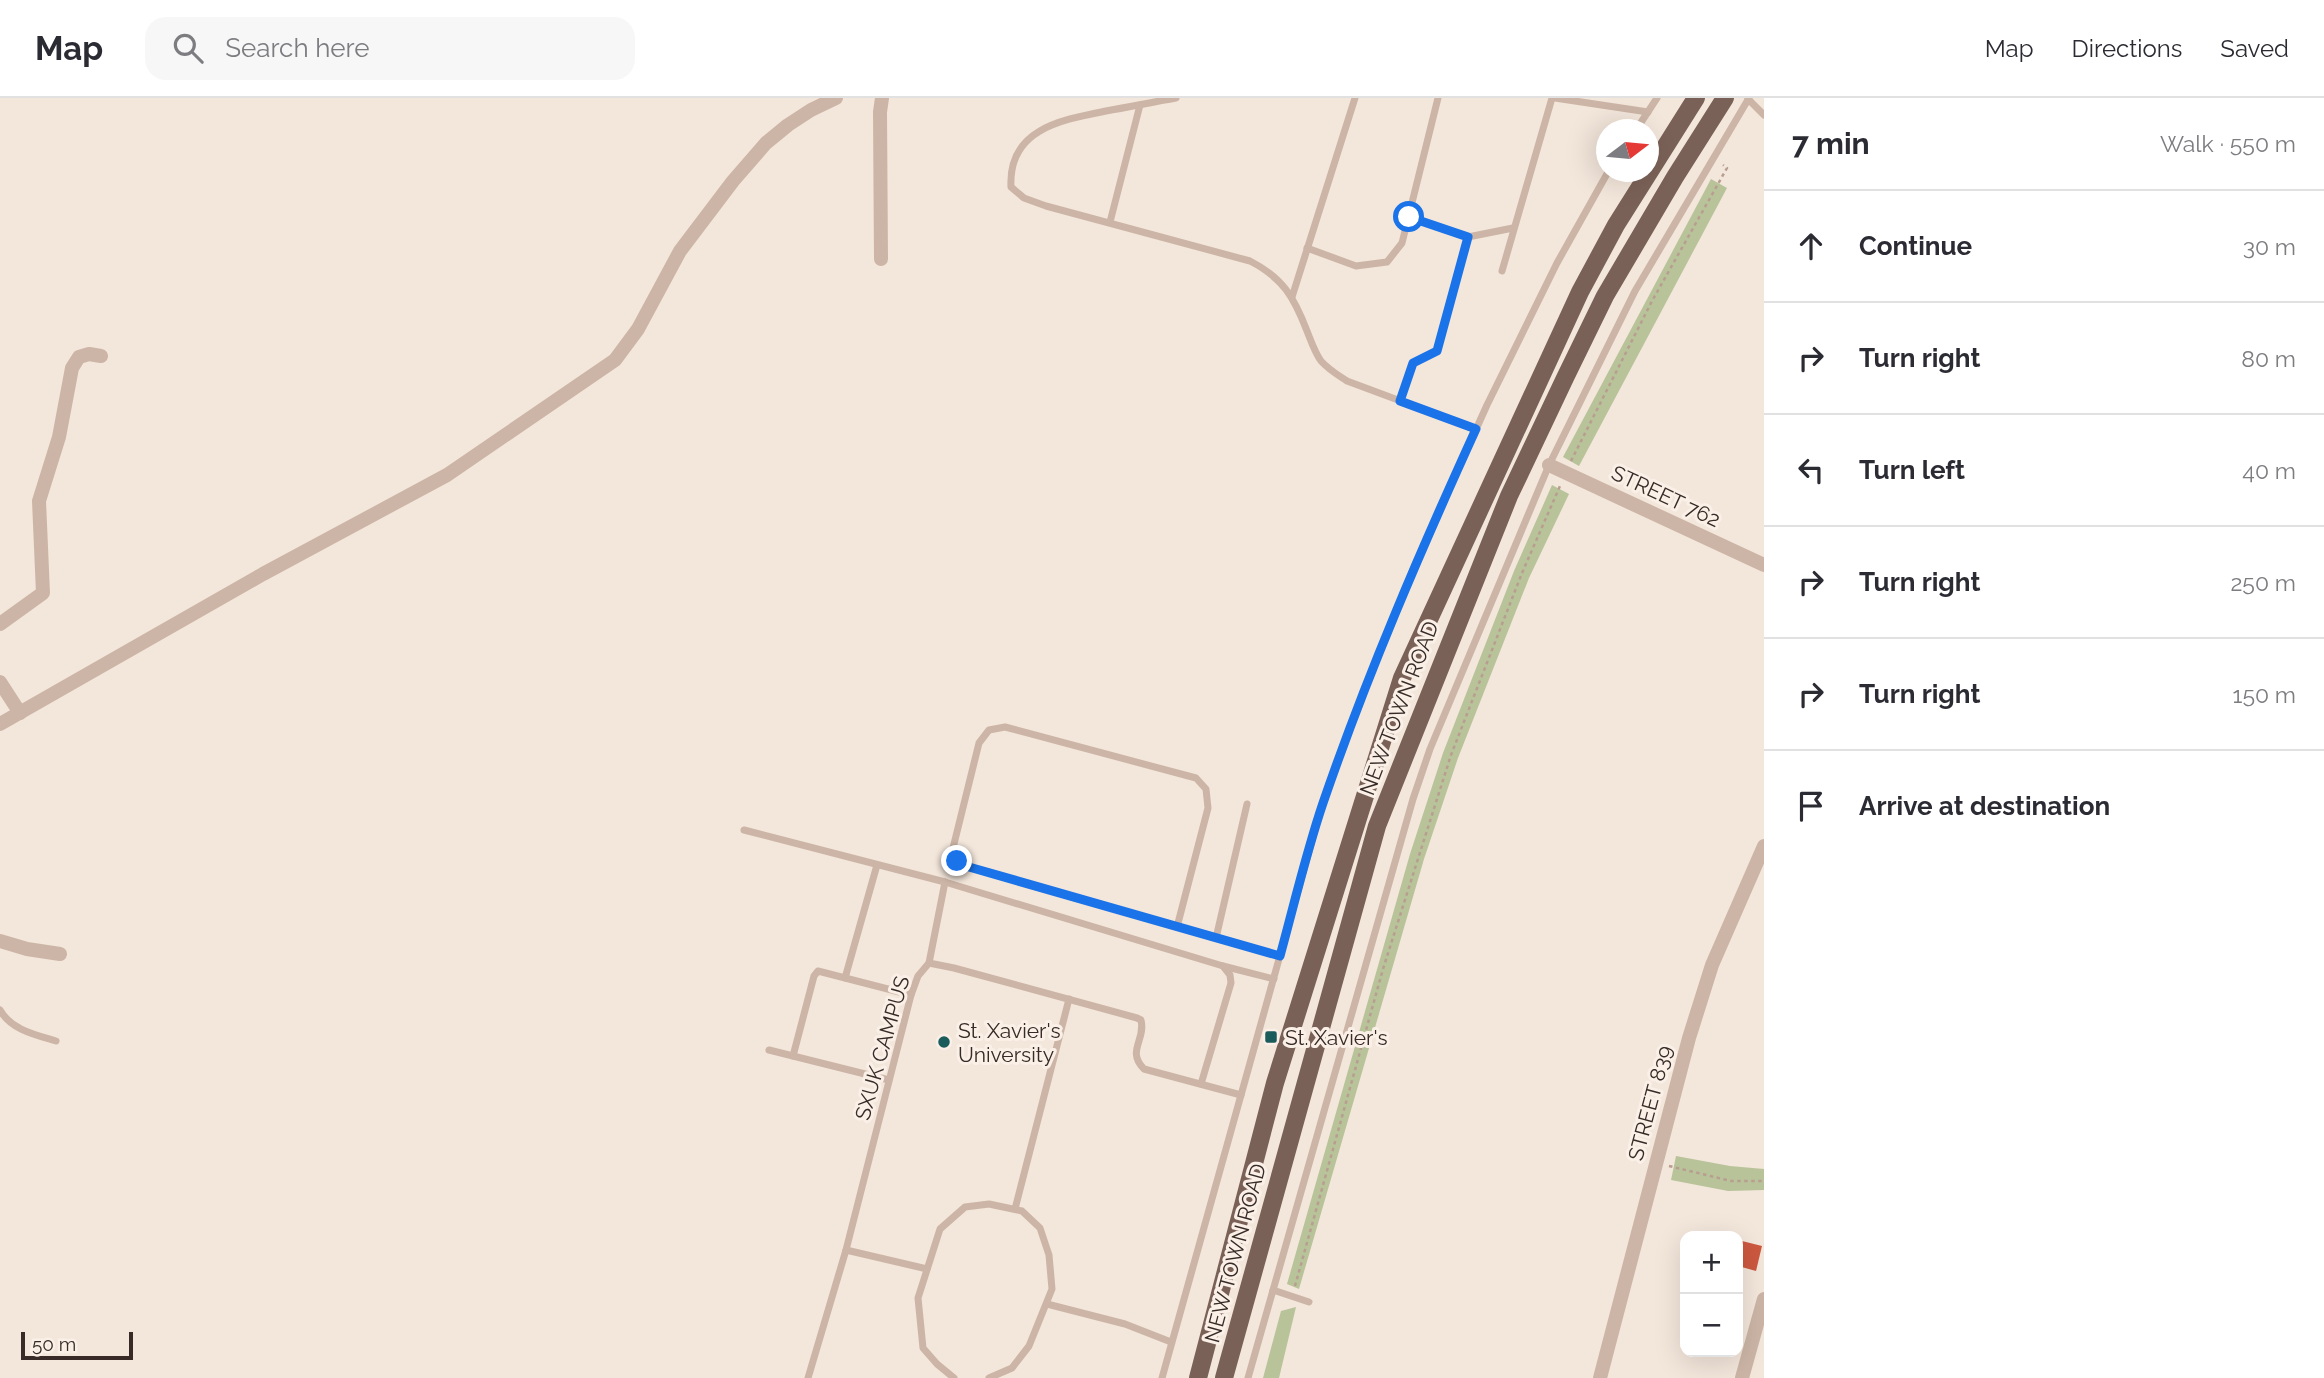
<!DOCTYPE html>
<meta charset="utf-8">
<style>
:root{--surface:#fff;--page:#f7f7f7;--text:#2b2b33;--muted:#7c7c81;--line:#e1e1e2}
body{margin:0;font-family:Raleway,sans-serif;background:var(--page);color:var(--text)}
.controls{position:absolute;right:21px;bottom:21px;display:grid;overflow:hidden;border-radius:14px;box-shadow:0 7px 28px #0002}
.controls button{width:63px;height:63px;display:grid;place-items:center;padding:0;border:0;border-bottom:2px solid var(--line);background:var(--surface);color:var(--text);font:35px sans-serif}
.compass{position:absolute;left:1596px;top:21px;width:63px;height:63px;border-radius:50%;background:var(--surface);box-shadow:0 7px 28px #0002;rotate:74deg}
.scale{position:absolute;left:21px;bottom:18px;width:112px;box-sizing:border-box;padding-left:7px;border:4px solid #382b27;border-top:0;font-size:19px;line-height:24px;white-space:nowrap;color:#382b27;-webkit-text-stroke:5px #faf0e7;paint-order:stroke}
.stop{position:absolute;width:21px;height:21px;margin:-16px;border:5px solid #1a73e8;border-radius:50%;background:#fff}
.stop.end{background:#1a73e8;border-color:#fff;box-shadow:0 2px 7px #0008}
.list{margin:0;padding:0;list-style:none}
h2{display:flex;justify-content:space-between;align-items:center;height:91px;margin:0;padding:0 28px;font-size:30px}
h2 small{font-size:23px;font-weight:400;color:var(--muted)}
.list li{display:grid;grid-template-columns:46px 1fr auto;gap:21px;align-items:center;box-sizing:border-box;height:112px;padding:0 28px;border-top:2px solid var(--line)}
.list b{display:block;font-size:26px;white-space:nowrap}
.list em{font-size:23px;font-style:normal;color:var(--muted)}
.icon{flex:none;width:38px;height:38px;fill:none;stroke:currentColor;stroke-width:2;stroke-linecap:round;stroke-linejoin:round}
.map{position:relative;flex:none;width:1764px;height:1280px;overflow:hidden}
header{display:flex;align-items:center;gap:42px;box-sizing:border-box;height:98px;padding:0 35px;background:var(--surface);border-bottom:2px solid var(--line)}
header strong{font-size:33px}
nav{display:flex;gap:38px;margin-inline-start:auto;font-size:24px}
.search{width:490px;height:63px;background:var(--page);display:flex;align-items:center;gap:18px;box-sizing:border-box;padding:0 24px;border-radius:21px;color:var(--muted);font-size:26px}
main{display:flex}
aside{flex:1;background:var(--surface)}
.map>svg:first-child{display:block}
</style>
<header>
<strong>Map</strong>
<div class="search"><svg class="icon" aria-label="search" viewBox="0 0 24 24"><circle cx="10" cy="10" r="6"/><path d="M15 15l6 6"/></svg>Search here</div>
<nav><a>Map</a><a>Directions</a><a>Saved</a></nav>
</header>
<main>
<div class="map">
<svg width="1764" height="1280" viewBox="0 0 1764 1280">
<rect width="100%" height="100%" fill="#f3e6db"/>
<g fill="#b8c39a">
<path d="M1711,81L1727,90L1579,368L1563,359Z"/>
<path d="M1552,387L1569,396L1529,480L1458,660L1424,761L1299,1191L1287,1186L1410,756L1443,655L1514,473Z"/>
<path d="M1676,1058L1730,1068L1764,1071V1092L1728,1093L1671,1082Z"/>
<path d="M1296,1209L1279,1280H1263L1281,1213Z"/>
</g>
<path fill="#cd583f" d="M1738,1142L1762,1148L1756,1173L1738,1168Z"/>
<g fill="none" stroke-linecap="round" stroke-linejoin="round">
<g stroke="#b89e90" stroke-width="2.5" stroke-dasharray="3.5 3.5" stroke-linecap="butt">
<path d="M1571,363L1652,203L1727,70L1723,67"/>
<path d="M1669,1068L1731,1083H1764"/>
<path d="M1295,1188L1383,871L1451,657L1522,475L1560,388"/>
</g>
<g stroke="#ccb5a6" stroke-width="7">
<path d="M1176,0C1153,4 1129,9 1106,13C1061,22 1008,31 1011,89L1024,100L1046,108L1250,163C1283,180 1294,199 1307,233C1311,243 1315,255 1321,263C1329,272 1338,277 1347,283L1476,331"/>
<path d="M1555,0L1648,14"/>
<path d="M1748,1L1764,17"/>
<path d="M1636,32L1657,0"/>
<path d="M1409,119L1468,139L1513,130"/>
<path d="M1110,124L1140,7"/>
<path d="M1307,150L1356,168L1387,164L1402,145L1438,0"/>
<path d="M1502,173L1552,0"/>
<path d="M1292,199L1355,0"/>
<path d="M1400,303L1413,265L1437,253L1468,139"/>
<path d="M744,732L945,784L1223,868L1230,877L1231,885L1201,986"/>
<path d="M1177,829L1208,710L1206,691L1196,680L1005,629L989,632L979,645L953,750L957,763L969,769L1280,858"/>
<path d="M1216,840L1247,706"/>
<path d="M929,865L945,784"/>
<path d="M1223,868L1274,881"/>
<path d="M845,880L877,767"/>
<path d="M0,912C11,932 36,937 56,943"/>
<path d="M769,952L889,982"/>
<path d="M793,958L814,878L818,873L911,897"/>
<path d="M1015,1111L1069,901"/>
<path d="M846,1152L911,897L918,878L929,865L954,870L1137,920L1141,922C1146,942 1126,953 1144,971L1241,997"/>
<path d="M1273,1192L1309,1204"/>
<path d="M1047,1206L1125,1226L1171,1244"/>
<path d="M808,1280L846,1152L927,1171"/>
<path d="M954,1280L937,1266L923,1250L918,1200L940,1131L965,1109L989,1106L1022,1113L1040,1130L1049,1157L1052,1191L1029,1248L1012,1270L989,1280"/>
<path d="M1162,1280L1322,707L1368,583L1414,469L1487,307L1557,165L1608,74"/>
<path d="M1248,1280L1413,701L1430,651L1549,367L1635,193L1749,0"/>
</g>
<g stroke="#ccb5a6" stroke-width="14">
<path d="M881,161L880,14L882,0"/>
<path d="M1549,367L1764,467"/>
<path d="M0,526L43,495L39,403L59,339L72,270L79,259L89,256L101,258"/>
<path d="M0,584L20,615"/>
<path d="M0,626L263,476L447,377L615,262L638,231L680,153L733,83L766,45L788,27L811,12L836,0"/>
<path d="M0,843L27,851L60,856"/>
<path d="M1600,1280L1689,940L1712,867L1764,748"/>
<path d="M1742,1280L1764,1201"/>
</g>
<g stroke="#7a6157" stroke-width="18">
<path d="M1198,1280L1275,985L1402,580L1580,194L1616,127L1696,0"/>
<path d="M1224,1280L1377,728L1509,398L1565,280L1605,198L1675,79L1725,0"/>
</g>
</g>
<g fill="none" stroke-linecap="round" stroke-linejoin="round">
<path stroke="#1a73e8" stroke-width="9" d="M957,763L969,769L1280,858C1294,807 1306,755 1323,705C1367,577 1420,454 1476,331L1400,303L1413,265L1437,253L1468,139L1409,119"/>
</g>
<g fill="#1a5b5b" stroke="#faf0e7" stroke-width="2.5">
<rect x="1264" y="932" width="14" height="14" rx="3.5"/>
<circle cx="944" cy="944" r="7"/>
</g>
<g text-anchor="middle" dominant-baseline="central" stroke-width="6" stroke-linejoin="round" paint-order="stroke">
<g font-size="21" fill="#382b27" stroke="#faf0e7">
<text transform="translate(1666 398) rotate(25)">STREET 762</text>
<text transform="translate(1399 610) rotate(-69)">NEW TOWN ROAD</text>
<text transform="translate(882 950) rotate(-74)">SXUK CAMPUS</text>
<text transform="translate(1650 1005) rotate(-75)">STREET 839</text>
<text transform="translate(1235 1155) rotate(-75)">NEW TOWN ROAD</text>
</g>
<g font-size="21" fill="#382b27" stroke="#faf0e7" text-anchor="start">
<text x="958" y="932">St. Xavier's<tspan x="958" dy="24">University</tspan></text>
<text x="1285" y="939">St. Xavier's</text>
</g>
</g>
</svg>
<div class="controls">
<button>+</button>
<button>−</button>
</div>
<svg class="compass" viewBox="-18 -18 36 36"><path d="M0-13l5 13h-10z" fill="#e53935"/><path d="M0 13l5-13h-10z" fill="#7c7c81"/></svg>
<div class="scale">50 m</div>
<div class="stop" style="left:1409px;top:119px"></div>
<div class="stop end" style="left:957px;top:763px"></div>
</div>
<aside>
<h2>7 min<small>Walk · 550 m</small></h2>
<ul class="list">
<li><svg class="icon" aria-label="ahead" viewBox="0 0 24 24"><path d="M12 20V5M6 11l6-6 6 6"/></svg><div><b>Continue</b></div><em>30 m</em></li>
<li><svg class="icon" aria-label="right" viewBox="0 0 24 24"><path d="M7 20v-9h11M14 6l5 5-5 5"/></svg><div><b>Turn right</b></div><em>80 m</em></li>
<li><svg class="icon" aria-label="left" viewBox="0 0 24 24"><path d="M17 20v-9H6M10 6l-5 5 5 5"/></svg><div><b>Turn left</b></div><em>40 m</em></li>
<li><svg class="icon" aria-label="right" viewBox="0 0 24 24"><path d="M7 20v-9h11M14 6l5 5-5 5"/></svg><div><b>Turn right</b></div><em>250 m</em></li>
<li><svg class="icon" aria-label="right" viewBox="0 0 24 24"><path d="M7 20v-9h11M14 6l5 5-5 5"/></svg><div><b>Turn right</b></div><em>150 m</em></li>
<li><svg class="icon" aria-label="arrive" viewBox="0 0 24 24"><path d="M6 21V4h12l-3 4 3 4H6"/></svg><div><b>Arrive at destination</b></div></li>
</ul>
</aside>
</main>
